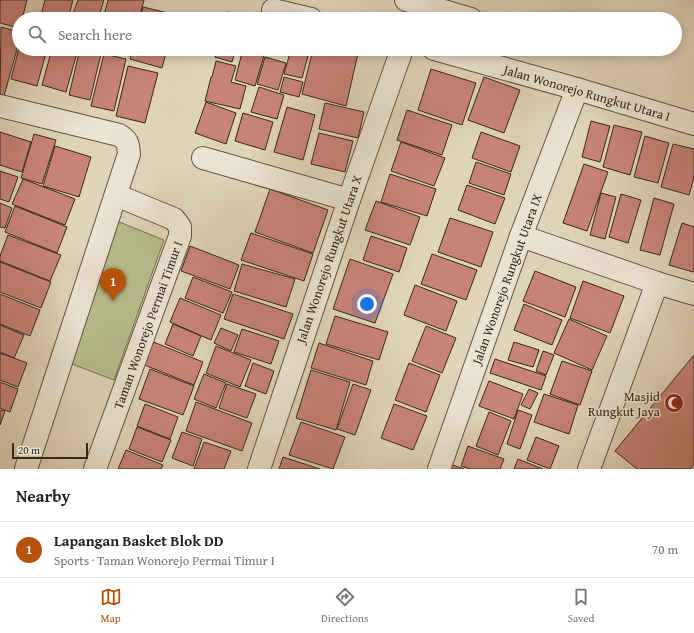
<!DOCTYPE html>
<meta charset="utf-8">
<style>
:root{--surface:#fff;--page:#f6f6f6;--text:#202124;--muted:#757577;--line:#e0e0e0;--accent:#b45309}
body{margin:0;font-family:"Gentium Book Plus",serif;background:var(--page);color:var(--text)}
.scale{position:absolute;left:12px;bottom:10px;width:76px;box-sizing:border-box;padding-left:4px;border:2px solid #37291c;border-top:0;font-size:11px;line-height:14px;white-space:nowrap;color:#37291c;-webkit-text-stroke:3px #ebe3d1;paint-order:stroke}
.you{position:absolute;left:367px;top:304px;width:14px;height:14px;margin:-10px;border:3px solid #fff;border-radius:50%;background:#1a73e8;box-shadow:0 0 0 6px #1a73e833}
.badge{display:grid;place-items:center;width:26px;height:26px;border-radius:50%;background:var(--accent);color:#fff;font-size:13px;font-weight:700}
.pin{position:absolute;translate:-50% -33px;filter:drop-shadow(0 1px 2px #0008)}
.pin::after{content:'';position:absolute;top:21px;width:14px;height:12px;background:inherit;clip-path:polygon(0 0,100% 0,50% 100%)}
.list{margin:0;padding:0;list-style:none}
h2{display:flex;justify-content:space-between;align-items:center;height:52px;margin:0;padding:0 16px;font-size:17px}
h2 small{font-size:13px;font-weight:400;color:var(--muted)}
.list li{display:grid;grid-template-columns:26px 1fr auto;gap:12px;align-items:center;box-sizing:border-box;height:56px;padding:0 16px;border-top:1px solid var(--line)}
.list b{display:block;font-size:15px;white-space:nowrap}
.list p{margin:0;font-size:13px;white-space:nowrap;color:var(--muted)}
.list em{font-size:13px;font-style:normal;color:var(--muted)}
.icon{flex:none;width:22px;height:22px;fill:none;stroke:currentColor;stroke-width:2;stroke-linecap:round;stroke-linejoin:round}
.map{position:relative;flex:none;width:694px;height:469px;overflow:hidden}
.search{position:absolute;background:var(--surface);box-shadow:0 2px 10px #0003;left:12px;right:12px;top:12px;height:44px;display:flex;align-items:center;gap:10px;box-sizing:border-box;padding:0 14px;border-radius:22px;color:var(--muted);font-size:15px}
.sheet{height:108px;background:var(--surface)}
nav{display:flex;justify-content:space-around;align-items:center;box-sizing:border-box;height:56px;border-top:1px solid var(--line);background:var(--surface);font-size:11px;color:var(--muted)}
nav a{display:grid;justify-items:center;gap:2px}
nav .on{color:var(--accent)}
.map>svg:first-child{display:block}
</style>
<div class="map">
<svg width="694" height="469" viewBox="0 0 694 469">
<rect width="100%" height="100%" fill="#e0d4b8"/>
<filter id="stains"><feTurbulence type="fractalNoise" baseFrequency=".005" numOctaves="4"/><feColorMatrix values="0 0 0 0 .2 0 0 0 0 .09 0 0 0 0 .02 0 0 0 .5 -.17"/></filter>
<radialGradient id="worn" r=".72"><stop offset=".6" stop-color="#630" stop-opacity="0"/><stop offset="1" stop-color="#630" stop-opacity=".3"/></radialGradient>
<path fill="#b7bb8b" stroke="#777254" d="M112,219L164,240L114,380L64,361Z"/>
<g fill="#c88378" stroke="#37291c">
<path d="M0,0H27L22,19H19V28L0,23Z"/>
<path d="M45,0H73L68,19H40Z"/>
<path d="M78,0H104L98,19H71Z"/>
<path d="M108,0H144L139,19H103Z"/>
<path d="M143,7L176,15L174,19H140Z"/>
<path d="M228,12L245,17V19H226Z"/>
<path d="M1,27L19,32V42L4,96L0,95Z"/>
<path d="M19,48V49H47L37,86L11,79Z"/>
<path d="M52,49H78L66,92L42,85Z"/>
<path d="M80,49L101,54L90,100L69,95Z"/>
<path d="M101,49H131L129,56Z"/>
<path d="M133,49H167L162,68L130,59Z"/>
<path d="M217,49H236L232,62L215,57Z"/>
<path d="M243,49H266L255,86L235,80Z"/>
<path d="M291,49H310L302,78L284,74Z"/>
<path d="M313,49H359L346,106L302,94Z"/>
<path d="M104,54L126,59L114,111L91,106Z"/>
<path d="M265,57L286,63L278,90L257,84Z"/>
<path d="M216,61L236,66L231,82L246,86L240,109L205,101L211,77H212Z"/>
<path d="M128,66L158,73L145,123L116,116Z"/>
<path d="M431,69L476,83L462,125L418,110Z"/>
<path d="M284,77L303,82L299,97L280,92Z"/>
<path d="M484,77L520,90L504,133L468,120Z"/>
<path d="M259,87L284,95L277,119L251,112Z"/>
<path d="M206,102L236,113L226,144L195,133Z"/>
<path d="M325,103L364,112L358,138L319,129Z"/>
<path d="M287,107L315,115L303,160L274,152Z"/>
<path d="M407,110L452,125L442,155L397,140Z"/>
<path d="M243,113L273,122L265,150L235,141Z"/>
<path d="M591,121L610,126L600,162L582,157Z"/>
<path d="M614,125L642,132L630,175L603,167Z"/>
<path d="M0,132L31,142L22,172L0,165Z"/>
<path d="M481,132L520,146L511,172L472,158Z"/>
<path d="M319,133L353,141L345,172L311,164Z"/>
<path d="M34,134L56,140L42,184L21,178Z"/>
<path d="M645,136L669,143L658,183L634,177Z"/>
<path d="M401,142L445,158L434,186L391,171Z"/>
<path d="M673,144L694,149V177L689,195L661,187Z"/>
<path d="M55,146L91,157L79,197L43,186Z"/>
<path d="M476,162L511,174L504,195L469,183Z"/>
<path d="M584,164L608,172L587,231L563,223Z"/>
<path d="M0,171L18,177L9,202L0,199Z"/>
<path d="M390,174L436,189L427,216L381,202Z"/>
<path d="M23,179L75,199L65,225L12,204Z"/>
<path d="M467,185L505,198L495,224L458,210Z"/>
<path d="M270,189L328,210L313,253L255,232Z"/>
<path d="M601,193L616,197L605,239L590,235Z"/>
<path d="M621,194L641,200L628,243L609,237Z"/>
<path d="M654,198L674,204L660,255L640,250Z"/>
<path d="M376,201L420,217L410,245L365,230Z"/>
<path d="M0,203L12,208L5,228L0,227Z"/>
<path d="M15,206L67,227L57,253L5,232Z"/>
<path d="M450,218L493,232L481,267L438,252Z"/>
<path d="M682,223L694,227V268L693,272L669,265Z"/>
<path d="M251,233L313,254L304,281L241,260Z"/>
<path d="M8,235L61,255L50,281L0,261V256Z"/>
<path d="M371,236L407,248L399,272L363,260Z"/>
<path d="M190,246L239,265L230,289L181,271Z"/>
<path d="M432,254L477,270L466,300L421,284Z"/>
<path d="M350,259L393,274L375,323L333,309Z"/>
<path d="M0,262L51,282L41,308L0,292Z"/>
<path d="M242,264L295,279L286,307L234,291Z"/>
<path d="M535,271L576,287L565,317L523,301Z"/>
<path d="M193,277L232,292L223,313L185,298Z"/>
<path d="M583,281L624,296L610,333L570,318Z"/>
<path d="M415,285L457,301L446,331L404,315Z"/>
<path d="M0,294L40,310L30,336L0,324Z"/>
<path d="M233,294L293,314L284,339L224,319Z"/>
<path d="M180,298L221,315L211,340L170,322Z"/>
<path d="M524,304L562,320L552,345L514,330Z"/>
<path d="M335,316L388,332L379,360L326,344Z"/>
<path d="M569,319L607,336L592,370L554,353Z"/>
<path d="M173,324L201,336L193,356L165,344Z"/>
<path d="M0,325L24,335L14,358L0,352Z"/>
<path d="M426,326L456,338L442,373L412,361Z"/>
<path d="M221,328L238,335L231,351L214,343Z"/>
<path d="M242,329L279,341L271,364L234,352Z"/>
<path d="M151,341L203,362L194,385L142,364Z"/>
<path d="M514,342L539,350L533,367L508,360Z"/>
<path d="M319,343L373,361L366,385L311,368Z"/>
<path d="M216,346L251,360L240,387L206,373Z"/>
<path d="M543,351L554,355L546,375L536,371Z"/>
<path d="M0,353L27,363L18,387L0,380Z"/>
<path d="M694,355V465L690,469H637L615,451Z"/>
<path d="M495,359L546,376L541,390L490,373Z"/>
<path d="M562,361L592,371L580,405L550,394Z"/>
<path d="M253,363L274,371L266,394L245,386Z"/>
<path d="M409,363L440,375L426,412L395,400Z"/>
<path d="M150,369L194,386L183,415L139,399Z"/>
<path d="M311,370L350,382L336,430L296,418Z"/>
<path d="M204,374L226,383L216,408L194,399Z"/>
<path d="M489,381L523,394L514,419L479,406Z"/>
<path d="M0,382L18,389L10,412L0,408Z"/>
<path d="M227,384L256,394L247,418L219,408Z"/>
<path d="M353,384L371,390L355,435L337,429Z"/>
<path d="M529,389L538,393L530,409L521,405Z"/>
<path d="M544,394L578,405L569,434L534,422Z"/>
<path d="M196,402L252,423L242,451L186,431Z"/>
<path d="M145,404L178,417L170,439L137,426Z"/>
<path d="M394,404L427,416L413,450L381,438Z"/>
<path d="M0,410L5,411L0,425Z"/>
<path d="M518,410L532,415L520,449L507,444Z"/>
<path d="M489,412L511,421L498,455L476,446Z"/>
<path d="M301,422L345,437L333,469L289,455Z"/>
<path d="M137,427L171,440L162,462L129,449Z"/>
<path d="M182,432L202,439L193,466L172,458Z"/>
<path d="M536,437L559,446L550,469L527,460Z"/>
<path d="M204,442L231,451L224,469H194Z"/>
<path d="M468,446L504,459L500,469H470L461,466Z"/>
<path d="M126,450L163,465L161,469H118Z"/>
<path d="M283,457L320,469H279Z"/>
<path d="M518,459L543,469H514Z"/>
<path d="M450,464L464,469H449Z"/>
</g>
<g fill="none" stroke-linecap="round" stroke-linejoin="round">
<defs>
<g id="minor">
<path d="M406,0L471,19"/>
<path d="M273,10L311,19"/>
<path d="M434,49L577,89L694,124"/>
<path d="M0,106L119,135C128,141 128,143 129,154L26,469"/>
<path d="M203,158L349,200"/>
<path d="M521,236L657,283L694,294"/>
<path d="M95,469L180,236V227L174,219L116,195"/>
<path d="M259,469L349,200L402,49"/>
<path d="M439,469L521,236L577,89"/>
<path d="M589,469L657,283"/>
</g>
</defs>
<use href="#minor" stroke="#615443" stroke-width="24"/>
<use href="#minor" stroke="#ebe3d1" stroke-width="22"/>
</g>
<defs>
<symbol id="mosque-disc" viewBox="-11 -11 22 22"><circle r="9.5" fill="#8f2418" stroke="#ebe3d1"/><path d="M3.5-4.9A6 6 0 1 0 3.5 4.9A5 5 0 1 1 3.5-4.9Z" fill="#fff"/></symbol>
</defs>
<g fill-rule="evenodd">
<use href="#mosque-disc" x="663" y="392" width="22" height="22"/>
</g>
<g text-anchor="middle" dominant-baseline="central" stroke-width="3" stroke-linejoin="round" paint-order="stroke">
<g font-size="13" fill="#37291c" stroke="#ebe3d1">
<text transform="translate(587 93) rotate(16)">Jalan Wonorejo Rungkut Utara I</text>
<text transform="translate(329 259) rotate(-71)">Jalan Wonorejo Rungkut Utara X</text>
<text transform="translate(507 279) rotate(-70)">Jalan Wonorejo Rungkut Utara IX</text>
<text transform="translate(148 325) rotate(-70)">Taman Wonorejo Permai Timur I</text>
</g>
<g font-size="13" fill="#37291c" stroke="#ebe3d1" text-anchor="end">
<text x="660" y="396">Masjid<tspan x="660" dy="15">Rungkut Jaya</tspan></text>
</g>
</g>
<rect width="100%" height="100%" filter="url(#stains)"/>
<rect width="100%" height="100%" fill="url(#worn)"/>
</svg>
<div class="scale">20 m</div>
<div class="you"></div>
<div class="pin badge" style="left:113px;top:301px">1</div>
<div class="search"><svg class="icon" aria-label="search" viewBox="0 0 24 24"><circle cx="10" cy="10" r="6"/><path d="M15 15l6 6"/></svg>Search here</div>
</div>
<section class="sheet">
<h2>Nearby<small></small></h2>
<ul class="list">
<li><span class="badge">1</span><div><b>Lapangan Basket Blok DD</b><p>Sports · Taman Wonorejo Permai Timur I</p></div><em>70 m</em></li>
</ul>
</section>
<nav>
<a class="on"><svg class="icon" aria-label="map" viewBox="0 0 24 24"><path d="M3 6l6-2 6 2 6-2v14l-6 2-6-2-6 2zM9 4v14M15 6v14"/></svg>Map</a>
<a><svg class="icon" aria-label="directions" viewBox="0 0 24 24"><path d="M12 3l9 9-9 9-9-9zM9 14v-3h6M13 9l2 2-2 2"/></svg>Directions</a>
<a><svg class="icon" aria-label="saved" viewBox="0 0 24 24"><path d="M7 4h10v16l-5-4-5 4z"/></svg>Saved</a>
</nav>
